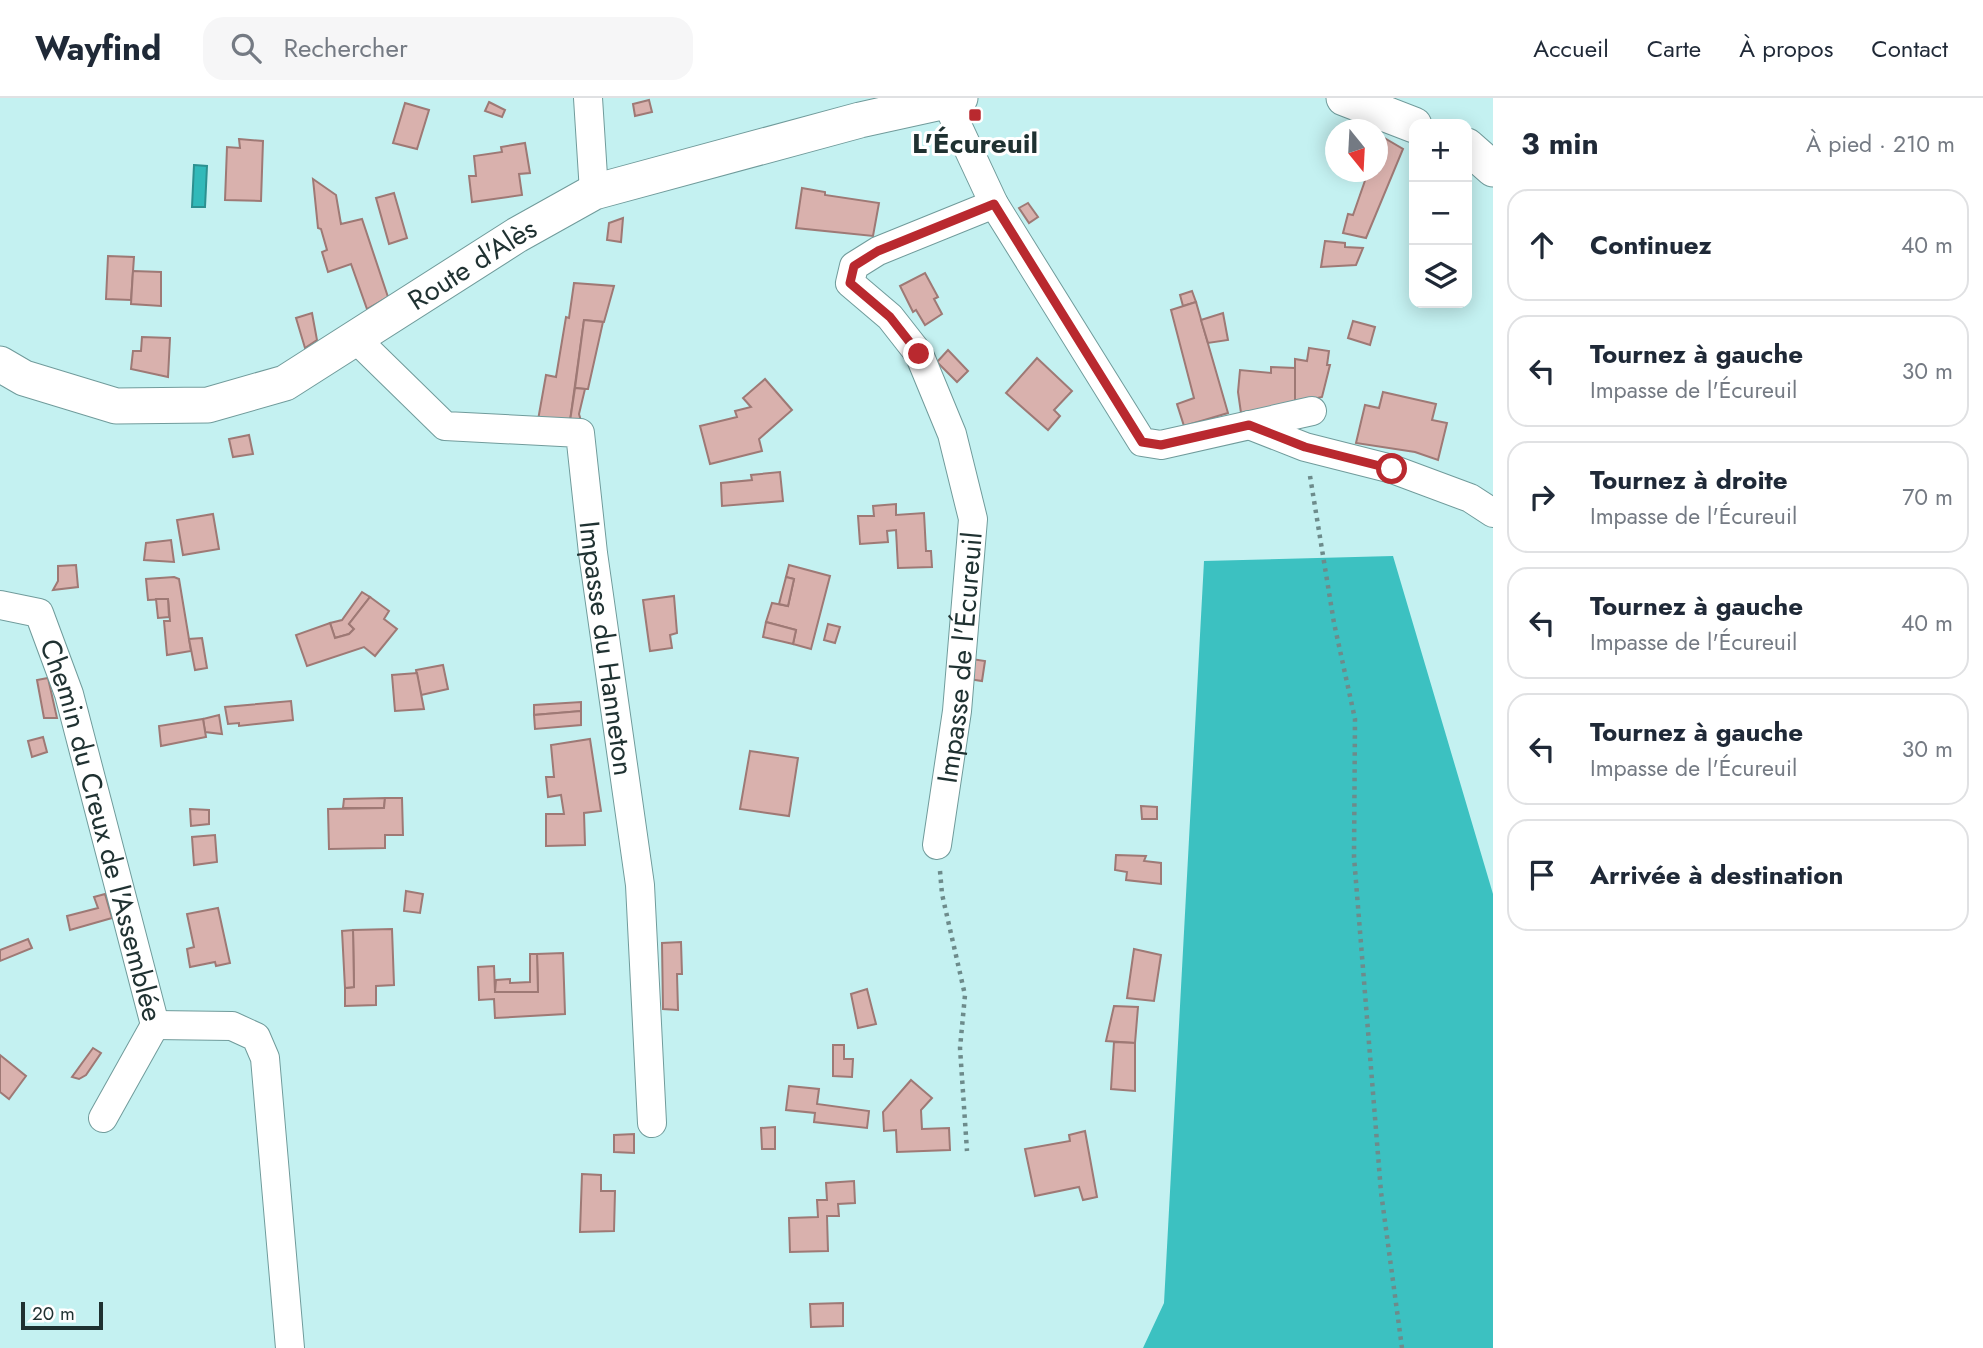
<!DOCTYPE html>
<html lang="fr">
<meta charset="utf-8">
<style>
:root{--surface:#fff;--page:#f6f6f7;--text:#1f2937;--muted:#747a83;--line:#e0e1e3}
body{margin:0;font-family:Jost,sans-serif;background:var(--page);color:var(--text)}
.controls{position:absolute;right:21px;top:21px;display:grid;overflow:hidden;border-radius:14px;box-shadow:0 4px 18px #0003}
.controls button{width:63px;height:63px;display:grid;place-items:center;padding:0;border:0;border-bottom:2px solid var(--line);background:var(--surface);color:var(--text);font:35px sans-serif}
.compass{position:absolute;left:1325px;top:21px;width:63px;height:63px;border-radius:50%;background:var(--surface);box-shadow:0 4px 18px #0003;rotate:162deg}
.scale{position:absolute;left:21px;bottom:18px;width:82px;box-sizing:border-box;padding-left:7px;border:4px solid #1f3131;border-top:0;font-size:19px;line-height:24px;white-space:nowrap;color:#1f3131;-webkit-text-stroke:5px #fff;paint-order:stroke}
.stop{position:absolute;width:21px;height:21px;margin:-16px;border:5px solid #b9292f;border-radius:50%;background:#fff}
.stop.end{background:#b9292f;border-color:#fff;box-shadow:0 2px 7px #0008}
.list{margin:0;padding:0;list-style:none}
h2{display:flex;justify-content:space-between;align-items:center;height:91px;margin:0;padding:0 28px;font-size:30px}
h2 small{font-size:23px;font-weight:400;color:var(--muted)}
.list li{display:grid;grid-template-columns:46px 1fr auto;gap:21px;align-items:center;box-sizing:border-box;height:112px;margin:0 14px 14px;padding:0 14px;border:2px solid var(--line);border-radius:21px}
.list b{display:block;font-size:26px;white-space:nowrap}
.list p{margin:0;font-size:23px;white-space:nowrap;color:var(--muted)}
.list em{font-size:23px;font-style:normal;color:var(--muted)}
.icon{flex:none;width:38px;height:38px;fill:none;stroke:currentColor;stroke-width:2;stroke-linecap:round;stroke-linejoin:round}
.map{position:relative;flex:none;width:1493px;height:1250px;overflow:hidden}
header{display:flex;align-items:center;gap:42px;box-sizing:border-box;height:98px;padding:0 35px;background:var(--surface);border-bottom:2px solid var(--line)}
header strong{font-size:33px}
nav{display:flex;gap:38px;margin-inline-start:auto;font-size:24px}
.search{width:490px;height:63px;background:var(--page);display:flex;align-items:center;gap:18px;box-sizing:border-box;padding:0 24px;border-radius:21px;color:var(--muted);font-size:26px}
main{display:flex}
aside{flex:1;background:var(--surface)}
.map>svg:first-child{display:block}
</style>
<header>
<strong>Wayfind</strong>
<div class="search"><svg class="icon" aria-label="search" viewBox="0 0 24 24"><circle cx="10" cy="10" r="6"/><path d="M15 15l6 6"/></svg>Rechercher</div>
<nav><a>Accueil</a><a>Carte</a><a>À propos</a><a>Contact</a></nav>
</header>
<main>
<div class="map">
<svg width="1493" height="1250" viewBox="0 0 1493 1250">
<rect width="100%" height="100%" fill="#c4f1f1"/>
<path fill="#3cc1c1" d="M1393,458L1493,796V1250H1143L1164,1205L1204,463Z"/>
<path fill="#31b9b9" stroke="#2c9090" stroke-width="2" d="M194,67L207,68L205,109H192Z"/>
<g fill="#d9b1ad" stroke="#9e7975" stroke-width="2">
<path d="M649,2L652,14L635,18L633,6Z"/>
<path d="M489,4L505,12L502,19L485,13Z"/>
<path d="M405,5L429,12L417,51L393,45Z"/>
<path d="M1381,38L1403,51L1366,140L1343,135L1348,116L1353,117L1368,74H1378V47Z"/>
<path d="M239,41L263,43L261,103L225,102L227,49L240,50Z"/>
<path d="M525,45L530,75L519,76L522,97L472,104L469,78H476L474,58L502,54L501,49Z"/>
<path d="M313,81L336,97L341,126L362,121L388,199L367,211L351,166L328,174L322,154L327,152L321,131L318,130Z"/>
<path d="M802,90L825,94V97L879,105L873,138L796,130Z"/>
<path d="M394,95L407,140L389,146L376,100Z"/>
<path d="M1028,105L1038,119L1029,125L1019,110Z"/>
<path d="M623,120L621,144L607,142L609,125Z"/>
<path d="M1325,143L1345,145V149L1363,150L1356,167L1321,169Z"/>
<path d="M108,158L134,159L131,202L106,201Z"/>
<path d="M133,173L161,174V208L131,206Z"/>
<path d="M925,175L938,199L934,201L942,216L925,227L916,212L913,214L900,188Z"/>
<path d="M574,185L614,188L604,224L584,222L570,323L538,322L546,277L556,279L566,219L569,220Z"/>
<path d="M1192,193L1196,204L1183,208L1180,197Z"/>
<path d="M1196,204L1228,315L1184,328L1177,306L1194,300L1171,212Z"/>
<path d="M312,215L317,242L305,250L296,220Z"/>
<path d="M1223,215L1228,242L1208,245L1201,222Z"/>
<path d="M584,222L603,224L588,291H585L575,290Z"/>
<path d="M1353,223L1375,229L1370,247L1348,240Z"/>
<path d="M142,239L170,240L168,279L131,271L133,253H141Z"/>
<path d="M1309,250L1329,253L1327,267H1330L1322,299L1295,305V261L1307,263Z"/>
<path d="M948,252L968,273L957,284L937,264Z"/>
<path d="M1037,260L1072,293L1054,312L1060,318L1048,332L1006,295Z"/>
<path d="M1271,269L1295,270V305L1241,315L1238,294L1240,272L1271,275Z"/>
<path d="M765,281L792,312L759,341L762,353L710,366L700,328L737,319L735,313L751,309L743,300Z"/>
<path d="M575,290L585,291L579,316L581,323H570Z"/>
<path d="M1383,294L1436,306L1432,322L1447,325L1438,362L1415,354L1356,345L1365,307L1379,310Z"/>
<path d="M249,337L253,356L233,359L229,341Z"/>
<path d="M780,374L783,403L722,408L721,385L752,382L751,377Z"/>
<path d="M896,406V417L924,415L926,453H931L932,469L898,470L896,432L887,433L888,444L860,446L858,418H874L873,408Z"/>
<path d="M213,416L219,451L183,457L177,422Z"/>
<path d="M171,442L174,464L144,462L146,445Z"/>
<path d="M76,467L78,489L53,492L58,483V468Z"/>
<path d="M789,467L830,478L811,551L793,546L796,532L766,524L772,505L788,508L794,481L786,479Z"/>
<path d="M174,479L179,481L191,553L167,557L164,523H170L168,501L148,502L146,481Z"/>
<path d="M786,479L794,481L788,508L779,506Z"/>
<path d="M362,494L370,499L349,526L354,531L349,536L335,540L330,525L342,522Z"/>
<path d="M674,498L677,535L670,537L672,550L650,553L643,502Z"/>
<path d="M370,499L389,513L384,521L397,531L375,558L364,549L307,568L296,537L330,525L335,540L349,536L354,531L349,526Z"/>
<path d="M156,501H168L169,519L158,520Z"/>
<path d="M766,524L796,532L793,546L763,539Z"/>
<path d="M828,526L840,529L835,545L824,542Z"/>
<path d="M202,540L207,570L195,572L189,541Z"/>
<path d="M965,560L985,563L982,583L962,580Z"/>
<path d="M443,567L448,591L421,597L416,572Z"/>
<path d="M417,575L424,611L395,613L392,577Z"/>
<path d="M48,580L57,620H44L37,582Z"/>
<path d="M291,603L293,622L239,628V625L228,626L225,609Z"/>
<path d="M581,604V613L534,617V607Z"/>
<path d="M581,613V627L535,631L534,617Z"/>
<path d="M219,617L222,636L205,634L203,621Z"/>
<path d="M203,621L206,639L161,648L159,628Z"/>
<path d="M43,639L47,654L32,659L28,643Z"/>
<path d="M590,641L601,713L584,715L585,747L546,748V716H564L561,697L548,699L546,679H554L551,647Z"/>
<path d="M750,653L798,660L789,718L740,711Z"/>
<path d="M385,700L384,710H343L344,701Z"/>
<path d="M385,700H402L403,737H385V750L329,751L328,711L384,710Z"/>
<path d="M1141,708L1157,709V721H1142Z"/>
<path d="M190,711L209,712V726L191,728Z"/>
<path d="M215,737L217,764L194,767L192,739Z"/>
<path d="M1116,757L1146,758L1144,763L1161,765V786L1126,782L1127,774L1115,772Z"/>
<path d="M406,793L423,796L420,815L404,813Z"/>
<path d="M105,796L112,820L70,832L67,818L98,810L94,799Z"/>
<path d="M218,810L230,865L216,868L215,864L190,869L187,851L194,849L187,816Z"/>
<path d="M392,831L394,887L376,888V907L345,908V890L354,889L353,832Z"/>
<path d="M353,832L354,889L345,890L342,833Z"/>
<path d="M28,841L32,850L0,863V852Z"/>
<path d="M681,844L682,876H677L678,912L663,911L662,845Z"/>
<path d="M1134,851L1161,857L1154,903L1127,900Z"/>
<path d="M563,855L565,916L495,920L494,901L479,902L478,869L494,868L495,894H538L537,856Z"/>
<path d="M530,856H537L538,894H495L496,882L510,881V885L530,884Z"/>
<path d="M867,891L876,926L858,930L851,896Z"/>
<path d="M1114,908L1138,909L1135,945L1106,943Z"/>
<path d="M1114,944L1135,945V993L1111,991Z"/>
<path d="M833,947H844V961H853L852,979L833,978Z"/>
<path d="M93,950L101,955L86,977L79,981L72,979Z"/>
<path d="M0,957L26,978L9,1001L0,994Z"/>
<path d="M911,982L932,1000L921,1012L922,1031L949,1030L950,1052L897,1054L896,1032L884,1033L883,1014Z"/>
<path d="M789,988L819,991L817,1006L869,1013L867,1030L814,1024L815,1015L786,1012Z"/>
<path d="M775,1029V1051H762L761,1030Z"/>
<path d="M1085,1033L1097,1099L1083,1102L1079,1089L1035,1098L1025,1051L1070,1043L1069,1037Z"/>
<path d="M634,1036V1055L614,1054V1037Z"/>
<path d="M582,1076L601,1077V1093H615L614,1133L580,1134Z"/>
<path d="M854,1083L855,1105L838,1106L839,1118H827L828,1153L790,1154L789,1120L818,1119L817,1102H827L826,1085Z"/>
<path d="M843,1205V1228L811,1229L810,1206Z"/>
</g>
<g fill="none" stroke-linecap="round" stroke-linejoin="round">
<defs>
<g id="minor">
<path d="M588,0L594,94"/>
<path d="M946,3L994,106L1142,344L1161,347L1312,313"/>
<path id="s1" d="M355,240L445,328L580,335L593,455L640,787L652,1025"/>
<path d="M1249,327L1305,349L1392,371L1470,400L1493,415"/>
<path id="s2" d="M0,507L39,515L69,596L155,927L103,1020"/>
<path id="s3" d="M937,747L957,613L973,421L952,336L919,256L890,219L850,185L854,168L878,153L994,106"/>
<path d="M155,927L232,928L256,939L265,960L290,1250"/>
</g>
<g id="major">
<path d="M1344,0L1414,27"/>
<path d="M1467,48L1493,71"/>
<path id="s4" d="M0,266L24,280L116,308L208,307L285,285L517,137L594,94L860,22L960,0"/>
</g>
</defs>
<use href="#minor" stroke="#709b9b" stroke-width="30"/>
<use href="#major" stroke="#709b9b" stroke-width="37"/>
<g stroke="#6d8b8b" stroke-width="4.5" stroke-dasharray="3.5 5" stroke-linecap="butt">
<path d="M1310,378L1334,525L1355,621L1354,759L1381,1094L1402,1250"/>
<path d="M940,773L942,796L965,897L960,950L967,1053"/>
</g>
<use href="#minor" stroke="#fff" stroke-width="28"/>
<use href="#major" stroke="#fff" stroke-width="35"/>
</g>
<g fill="none" stroke-linecap="round" stroke-linejoin="round">
<path stroke="#b9292f" stroke-width="9" d="M919,256L890,219L850,185L854,168L878,153L994,106L1142,344L1161,347L1249,327L1305,349L1392,371"/>
</g>
<rect fill="#b9292f" stroke="#fff" stroke-width="2.5" x="968" y="10" width="14" height="14" rx="3.5"/>
<g text-anchor="middle" dominant-baseline="central" stroke-width="6" stroke-linejoin="round" paint-order="stroke">
<g font-size="28" font-weight="bold" fill="#1f3131" stroke="#fff">
<text x="975" y="45">L'Écureuil</text>
</g>
<g font-size="28" fill="#1f3131" stroke="#fff">
<text stroke="none"><textPath href="#s4" startOffset="518">Route d'Alès</textPath></text>
<text stroke="none"><textPath href="#s1" startOffset="478">Impasse du Hanneton</textPath></text>
<text stroke="none"><textPath href="#s3" startOffset="189">Impasse de l'Écureuil</textPath></text>
<text stroke="none"><textPath href="#s2" startOffset="266">Chemin du Creux de l'Assemblée</textPath></text>
</g>
</g>
</svg>
<div class="controls">
<button>+</button>
<button>−</button>
<button><svg class="icon" aria-label="layers" viewBox="0 0 24 24"><path d="M12 4l9 5-9 5-9-5zM3 14l9 5 9-5"/></svg></button>
</div>
<svg class="compass" viewBox="-18 -18 36 36"><path d="M0-13l5 13h-10z" fill="#e53935"/><path d="M0 13l5-13h-10z" fill="#747a83"/></svg>
<div class="scale">20 m</div>
<div class="stop" style="left:1392px;top:371px"></div>
<div class="stop end" style="left:919px;top:256px"></div>
</div>
<aside>
<h2>3 min<small>À pied · 210 m</small></h2>
<ul class="list">
<li><svg class="icon" aria-label="ahead" viewBox="0 0 24 24"><path d="M12 20V5M6 11l6-6 6 6"/></svg><div><b>Continuez</b></div><em>40 m</em></li>
<li><svg class="icon" aria-label="left" viewBox="0 0 24 24"><path d="M17 20v-9H6M10 6l-5 5 5 5"/></svg><div><b>Tournez à gauche</b><p>Impasse de l'Écureuil</p></div><em>30 m</em></li>
<li><svg class="icon" aria-label="right" viewBox="0 0 24 24"><path d="M7 20v-9h11M14 6l5 5-5 5"/></svg><div><b>Tournez à droite</b><p>Impasse de l'Écureuil</p></div><em>70 m</em></li>
<li><svg class="icon" aria-label="left" viewBox="0 0 24 24"><path d="M17 20v-9H6M10 6l-5 5 5 5"/></svg><div><b>Tournez à gauche</b><p>Impasse de l'Écureuil</p></div><em>40 m</em></li>
<li><svg class="icon" aria-label="left" viewBox="0 0 24 24"><path d="M17 20v-9H6M10 6l-5 5 5 5"/></svg><div><b>Tournez à gauche</b><p>Impasse de l'Écureuil</p></div><em>30 m</em></li>
<li><svg class="icon" aria-label="arrive" viewBox="0 0 24 24"><path d="M6 21V4h12l-3 4 3 4H6"/></svg><div><b>Arrivée à destination</b></div></li>
</ul>
</aside>
</main>
